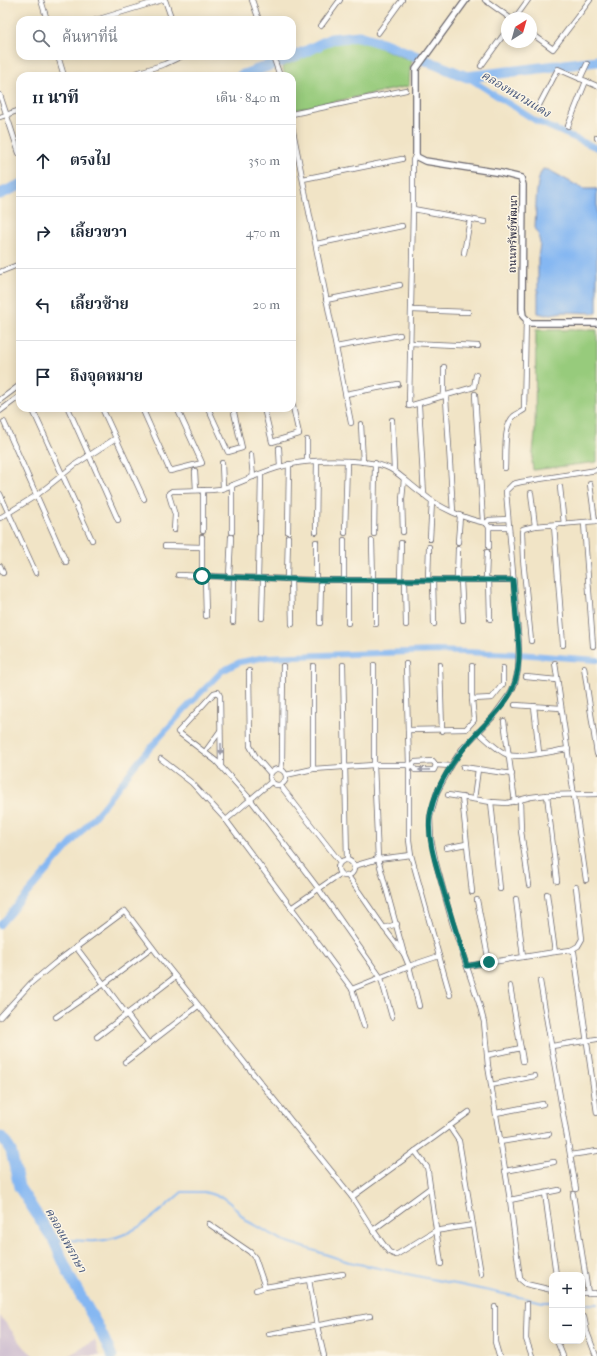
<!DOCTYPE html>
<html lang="th">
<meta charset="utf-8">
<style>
:root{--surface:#fff;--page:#f2f2f3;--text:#1f2937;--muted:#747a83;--line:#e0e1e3}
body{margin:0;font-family:"IM FELL French Canon","Noto Serif Thai",serif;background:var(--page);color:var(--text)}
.controls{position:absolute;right:12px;bottom:12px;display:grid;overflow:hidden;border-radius:8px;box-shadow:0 2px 10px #0003}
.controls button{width:36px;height:36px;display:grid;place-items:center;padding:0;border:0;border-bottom:1px solid var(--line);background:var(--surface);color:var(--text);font:20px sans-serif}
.compass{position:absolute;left:501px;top:12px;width:36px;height:36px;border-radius:50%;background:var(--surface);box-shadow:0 2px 10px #0003;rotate:37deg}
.stop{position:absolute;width:12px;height:12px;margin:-9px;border:3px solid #0f766e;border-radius:50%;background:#fff}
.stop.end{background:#0f766e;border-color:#fff;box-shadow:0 1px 4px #0008}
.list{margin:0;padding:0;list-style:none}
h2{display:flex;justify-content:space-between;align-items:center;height:52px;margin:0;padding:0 16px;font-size:17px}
h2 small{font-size:13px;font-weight:400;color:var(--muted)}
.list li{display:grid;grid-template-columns:26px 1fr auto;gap:12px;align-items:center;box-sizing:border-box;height:72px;padding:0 16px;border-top:1px solid var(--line)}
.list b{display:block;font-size:15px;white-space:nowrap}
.list em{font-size:13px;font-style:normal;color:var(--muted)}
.icon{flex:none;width:22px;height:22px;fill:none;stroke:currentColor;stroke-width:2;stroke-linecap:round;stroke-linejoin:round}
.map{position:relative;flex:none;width:597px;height:1356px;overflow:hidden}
.search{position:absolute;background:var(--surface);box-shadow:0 2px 10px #0003;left:16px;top:16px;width:280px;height:44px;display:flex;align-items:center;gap:10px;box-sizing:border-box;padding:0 14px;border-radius:12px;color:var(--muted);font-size:15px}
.panel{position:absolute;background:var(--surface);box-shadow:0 2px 10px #0003;left:16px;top:72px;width:280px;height:340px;border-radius:12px}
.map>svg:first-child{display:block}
</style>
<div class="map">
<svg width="597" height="1356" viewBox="0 0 597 1356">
<rect width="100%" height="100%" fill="#fcf5e5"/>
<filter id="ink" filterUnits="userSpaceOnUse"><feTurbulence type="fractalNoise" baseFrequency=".025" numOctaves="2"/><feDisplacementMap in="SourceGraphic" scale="8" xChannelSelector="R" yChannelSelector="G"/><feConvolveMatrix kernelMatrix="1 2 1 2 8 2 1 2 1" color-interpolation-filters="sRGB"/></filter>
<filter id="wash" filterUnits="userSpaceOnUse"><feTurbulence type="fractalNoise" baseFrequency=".012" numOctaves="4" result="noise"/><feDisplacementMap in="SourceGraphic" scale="16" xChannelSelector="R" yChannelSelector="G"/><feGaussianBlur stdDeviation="0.9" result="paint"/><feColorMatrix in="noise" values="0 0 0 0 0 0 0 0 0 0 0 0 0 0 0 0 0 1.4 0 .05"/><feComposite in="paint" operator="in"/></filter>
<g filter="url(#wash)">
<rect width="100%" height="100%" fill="#f1e4c6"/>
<g fill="#cebed0">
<path d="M0,1316L25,1348L34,1356H0Z"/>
<path d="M95,1340L100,1356H68Z"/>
</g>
<g fill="#97cb7b" stroke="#5c765b">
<path d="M352,39L374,45L412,61L410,69L409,86L294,110L292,103V76H285L282,65L331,43Z"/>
<path d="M536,330H597V462L533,470L532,462L535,434Z"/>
</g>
<path fill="#85b7f2" stroke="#546c96" d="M543,169L549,170L583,189H597V313L562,312L546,315L538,313V258L540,244L538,233L535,228C536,214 535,178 543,169Z"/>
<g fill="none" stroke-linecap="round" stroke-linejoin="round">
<g stroke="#85b7f2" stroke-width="2">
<path d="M54,1241C68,1238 82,1242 96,1241C133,1239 156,1214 182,1192H204L222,1197L230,1203L247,1221L282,1240L349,1262L543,1302H552"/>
<path d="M582,1304H597"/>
</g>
<g stroke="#85b7f2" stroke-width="6">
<path d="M467,77L536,121L597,148"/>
<path d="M0,925L100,810L137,763L184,710L222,671L240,662L266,657L436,651L518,654L597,660"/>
</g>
<g stroke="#85b7f2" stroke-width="11">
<path d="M241,76L305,52L331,39L359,36L385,44L467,77L597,61"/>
<path d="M0,194L20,185"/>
<path d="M0,1137L4,1140L11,1151L19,1187L54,1241L71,1279L98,1326L112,1356"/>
</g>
</g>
</g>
<g filter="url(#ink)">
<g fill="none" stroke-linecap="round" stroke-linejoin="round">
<defs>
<g id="minor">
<path d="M41,0L47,20"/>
<path d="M165,0L172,20"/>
<path d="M252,0L259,20"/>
<path d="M485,0L510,18"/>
<path d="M515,18L528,0"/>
<path d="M96,20L162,0"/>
<path d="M321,26L340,0"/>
<path d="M378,33L402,0"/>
<path d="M531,33L553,49L590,0"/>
<path d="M58,56L64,76"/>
<path d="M273,56L280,76"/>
<path d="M481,66L507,30"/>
<path d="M127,76L165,64L182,56"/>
<path d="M580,79L587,64"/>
<path d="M0,95L19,153"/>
<path d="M537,109L558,69L597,86"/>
<path d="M292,114L406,90"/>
<path d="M0,117L20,110"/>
<path d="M292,126L351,423"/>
<path d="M568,126L586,81"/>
<path d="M597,138V137"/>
<path d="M416,154L413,160V209L409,406L474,387L476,375"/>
<path d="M303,179L402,159"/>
<path d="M413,209L485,222"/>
<path d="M316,244L402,226"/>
<path d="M464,253L470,220"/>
<path d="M0,272L20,264"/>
<path d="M326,300L400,285"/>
<path d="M412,310L468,312"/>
<path d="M410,343L478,346"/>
<path d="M336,347L400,335"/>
<path d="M444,367V396"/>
<path d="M346,394L398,384"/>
<path d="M475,394L483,522"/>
<path d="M446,398L453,512"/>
<path d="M0,400L20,385"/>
<path d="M419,406L424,495"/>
<path d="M32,408L92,540"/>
<path d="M68,408L118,520"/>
<path d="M102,408L144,499"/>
<path d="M142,408L170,471L202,463L177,408"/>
<path d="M208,408L228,452L242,448L233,408"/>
<path d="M264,408L272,442L299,434L292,402"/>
<path d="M0,411L20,396"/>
<path d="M392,420L394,470"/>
<path d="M4,422L66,562"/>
<path d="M361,424L363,462"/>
<path d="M307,440V461"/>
<path d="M279,448L280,467"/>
<path d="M251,455L253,477"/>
<path d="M222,463L223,488"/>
<path d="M505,468C506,455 503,425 514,416C517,414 521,412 524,410L526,320"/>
<path d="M195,471L196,490"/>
<path d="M590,484L595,521"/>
<path d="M560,487L564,524"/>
<path d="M531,493L535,526"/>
<path d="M0,494L36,573"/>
<path d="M0,518L37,495L76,464L116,438"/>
<path d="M486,523L489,520L508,519"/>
<path d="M584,523L593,646"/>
<path d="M554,525L563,645"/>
<path d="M174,530L175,515L169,495V493L172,491L211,490L221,489C242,483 262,471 284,466C307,459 374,457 394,471C404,478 413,487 423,494C439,508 465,519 486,523L489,527H508"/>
<path d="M203,531V490"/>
<path d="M232,532V485"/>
<path d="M288,532L289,464"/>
<path d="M316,532L317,461"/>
<path d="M403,532L402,499L404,479"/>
<path d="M260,533L261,474"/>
<path d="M345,533L347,461"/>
<path d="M374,534L375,463"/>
<path d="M430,539L432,501"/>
<path d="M372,541L373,581"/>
<path d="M316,542V580"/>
<path d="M458,542L460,516"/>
<path d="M165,546L202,547V576"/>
<path d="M202,547V537"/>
<path d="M489,547V527"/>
<path d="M0,566L3,573"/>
<path d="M178,575L316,580H513"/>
<path d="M205,576L206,616"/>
<path d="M229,577L231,537"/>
<path d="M258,578L259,537"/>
<path d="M287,579L288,537"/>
<path d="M291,579L292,624"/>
<path d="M486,579L487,552"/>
<path d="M489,579L490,619"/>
<path d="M400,580L401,543"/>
<path d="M405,580L406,625"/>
<path d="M428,580L429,547"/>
<path d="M433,580L434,624"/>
<path d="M457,580L458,549"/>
<path d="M461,580L463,620"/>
<path d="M344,581V540"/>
<path d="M348,581V623"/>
<path d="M262,618L263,579"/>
<path d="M233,622L234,577"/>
<path d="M320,623L321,580"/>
<path d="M376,624V581"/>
<path d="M531,641L523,559L522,532L523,529L535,526L597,521"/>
<path d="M555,663L586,880"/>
<path d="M406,664L409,765V840L411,855L439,956"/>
<path d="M343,665L347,860"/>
<path d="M374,665V765L378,859L404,954"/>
<path d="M440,665L442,731"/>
<path d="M584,667L597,754"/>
<path d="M249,671L250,746L256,757L270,773"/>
<path d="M526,677L557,680"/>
<path d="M472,699L492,698L503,684V668"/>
<path d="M515,705L561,708"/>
<path d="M534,706L539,753"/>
<path d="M504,721L515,802"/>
<path d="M408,730L466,729L474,720L472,699V666"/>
<path d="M478,732C487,739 497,751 508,755C520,759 554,751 568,749"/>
<path d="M205,752L220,731"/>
<path d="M161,759L192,783L226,820L352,989L409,966L439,956L450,995"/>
<path d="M412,765L415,770H434L436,765"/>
<path d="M221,767L220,696L218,692L214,693L178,732L216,761L250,799L318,888L381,978L392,1017"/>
<path d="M463,767L512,774"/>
<circle cx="278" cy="777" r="8"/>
<path d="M281,769L282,762L283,666"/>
<path d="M313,769V666"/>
<path d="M286,775L313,769L374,765H412L415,762L433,761L436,765L451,766"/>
<path d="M280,785L340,862"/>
<path d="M448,795L491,802L507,803L531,797L547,795L597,794"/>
<path d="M547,795L557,881"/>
<path d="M462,797L472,892"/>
<path d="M474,799L478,769"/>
<path d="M520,801L521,831L529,885"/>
<path d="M491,802L500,889"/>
<path d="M226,820L271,782"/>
<path d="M446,848L466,844"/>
<circle cx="346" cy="868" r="8"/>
<path d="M354,866L378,859L411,855"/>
<path d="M348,876L384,928L404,954L409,966L419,1006"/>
<path d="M547,894L555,952"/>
<path d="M516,899L523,957"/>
<path d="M477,900L489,962"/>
<path d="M291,908L340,874"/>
<path d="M384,928L397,924"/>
<path d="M76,947L149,1044"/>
<path d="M571,950L578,946L582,939L576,887"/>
<path d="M467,966L555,952L571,950L574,952L597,1113"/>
<path d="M540,981L576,1189"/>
<path d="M510,986L523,1061"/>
<path d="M352,989L364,1026"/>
<path d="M0,1017L31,983L55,963L125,911L159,956L352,1197L469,1112"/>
<path d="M56,1017L104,984L152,948"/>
<path d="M97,1037L175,977"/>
<path d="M552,1046L597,1039"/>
<path d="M488,1055L521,1048"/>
<path d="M125,1062L198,1006"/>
<path d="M491,1085L535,1076"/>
<path d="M496,1113L543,1104"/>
<path d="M449,1126L459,1141L481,1274"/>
<path d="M500,1142L549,1134"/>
<path d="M415,1151L427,1167L428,1172L441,1264"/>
<path d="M570,1155L597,1151"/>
<path d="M505,1171L554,1162"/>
<path d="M545,1193L556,1275"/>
<path d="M573,1194L588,1293"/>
<path d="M352,1197L373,1230L389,1252L396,1255L435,1231L473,1225"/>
<path d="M510,1200L559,1190"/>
<path d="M209,1224L250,1252L255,1258L265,1287L343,1274"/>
<path d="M373,1230L430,1188"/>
<path d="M309,1280L317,1326L324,1356"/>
<path d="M256,1290L265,1287"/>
<path d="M552,1290L526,1284L520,1279L510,1200L488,1066L484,1022L479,1003L452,922L436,863L431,839L430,817L437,792L451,766L462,749L493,717L511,692L515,683L518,670L519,644L506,491L513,484L521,482L597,470"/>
<path d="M582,1293H597"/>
<path d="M527,1304L526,1339L532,1356"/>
<path d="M495,1307V1342L499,1356"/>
<path d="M584,1317L587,1332L596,1356"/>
<path d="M269,1334L370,1316"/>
<path d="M557,1341L563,1356"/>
</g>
<path id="tertiary" d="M466,0L416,69V154L417,157L425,161L501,173L521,178L523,185L522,309L523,316L530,323H597"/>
</defs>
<use href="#minor" stroke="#6a666c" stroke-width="6"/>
<use href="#tertiary" stroke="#6a666c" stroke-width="8"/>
<use href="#minor" stroke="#fff" stroke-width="4.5"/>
<use href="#tertiary" stroke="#fff" stroke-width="5.5"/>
</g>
<defs><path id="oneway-solid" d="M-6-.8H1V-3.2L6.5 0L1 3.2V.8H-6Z"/></defs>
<g fill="#9c9ca7">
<use href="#oneway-solid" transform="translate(221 749) rotate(90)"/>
<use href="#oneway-solid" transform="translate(424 770) rotate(179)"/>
</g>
</g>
<g fill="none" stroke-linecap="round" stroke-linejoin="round" filter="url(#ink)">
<path stroke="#0f766e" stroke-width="5" d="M202,576L316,580H513C514,592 515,604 516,616C518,638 522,660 515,682C509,703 491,718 477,733C456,756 435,784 430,816C427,837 435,862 441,882C449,910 458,938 467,966L489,962"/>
</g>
<g text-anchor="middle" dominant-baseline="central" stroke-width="3" stroke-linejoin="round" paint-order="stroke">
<g font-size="11" fill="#22223b" stroke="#fcf5e5">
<text transform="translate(513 234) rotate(-89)">ถนนทรัพย์พัฒนา</text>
</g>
<g font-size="12" font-style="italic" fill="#45567b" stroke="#fcf5e5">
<text transform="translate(516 94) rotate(31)">คลองหนามแดง</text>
<text transform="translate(66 1240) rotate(61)">คลองแพรกษา</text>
</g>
</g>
</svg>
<div class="controls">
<button>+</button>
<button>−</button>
</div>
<svg class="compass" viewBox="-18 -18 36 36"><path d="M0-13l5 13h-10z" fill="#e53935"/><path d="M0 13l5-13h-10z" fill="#747a83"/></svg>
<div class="stop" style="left:202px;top:576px"></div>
<div class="stop end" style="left:489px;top:962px"></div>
<div class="search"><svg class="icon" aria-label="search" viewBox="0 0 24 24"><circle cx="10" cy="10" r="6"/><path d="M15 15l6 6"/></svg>ค้นหาที่นี่</div>
<section class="panel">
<h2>11 นาที<small>เดิน · 840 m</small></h2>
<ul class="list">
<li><svg class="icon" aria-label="ahead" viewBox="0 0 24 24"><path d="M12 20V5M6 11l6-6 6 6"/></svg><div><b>ตรงไป</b></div><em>350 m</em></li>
<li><svg class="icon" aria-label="right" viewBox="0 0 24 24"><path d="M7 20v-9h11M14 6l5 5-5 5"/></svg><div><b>เลี้ยวขวา</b></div><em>470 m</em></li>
<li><svg class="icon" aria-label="left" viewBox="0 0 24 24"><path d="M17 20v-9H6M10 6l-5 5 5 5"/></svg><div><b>เลี้ยวซ้าย</b></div><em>20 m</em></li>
<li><svg class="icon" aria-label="arrive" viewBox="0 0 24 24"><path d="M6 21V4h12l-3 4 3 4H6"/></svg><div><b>ถึงจุดหมาย</b></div></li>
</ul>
</section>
</div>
